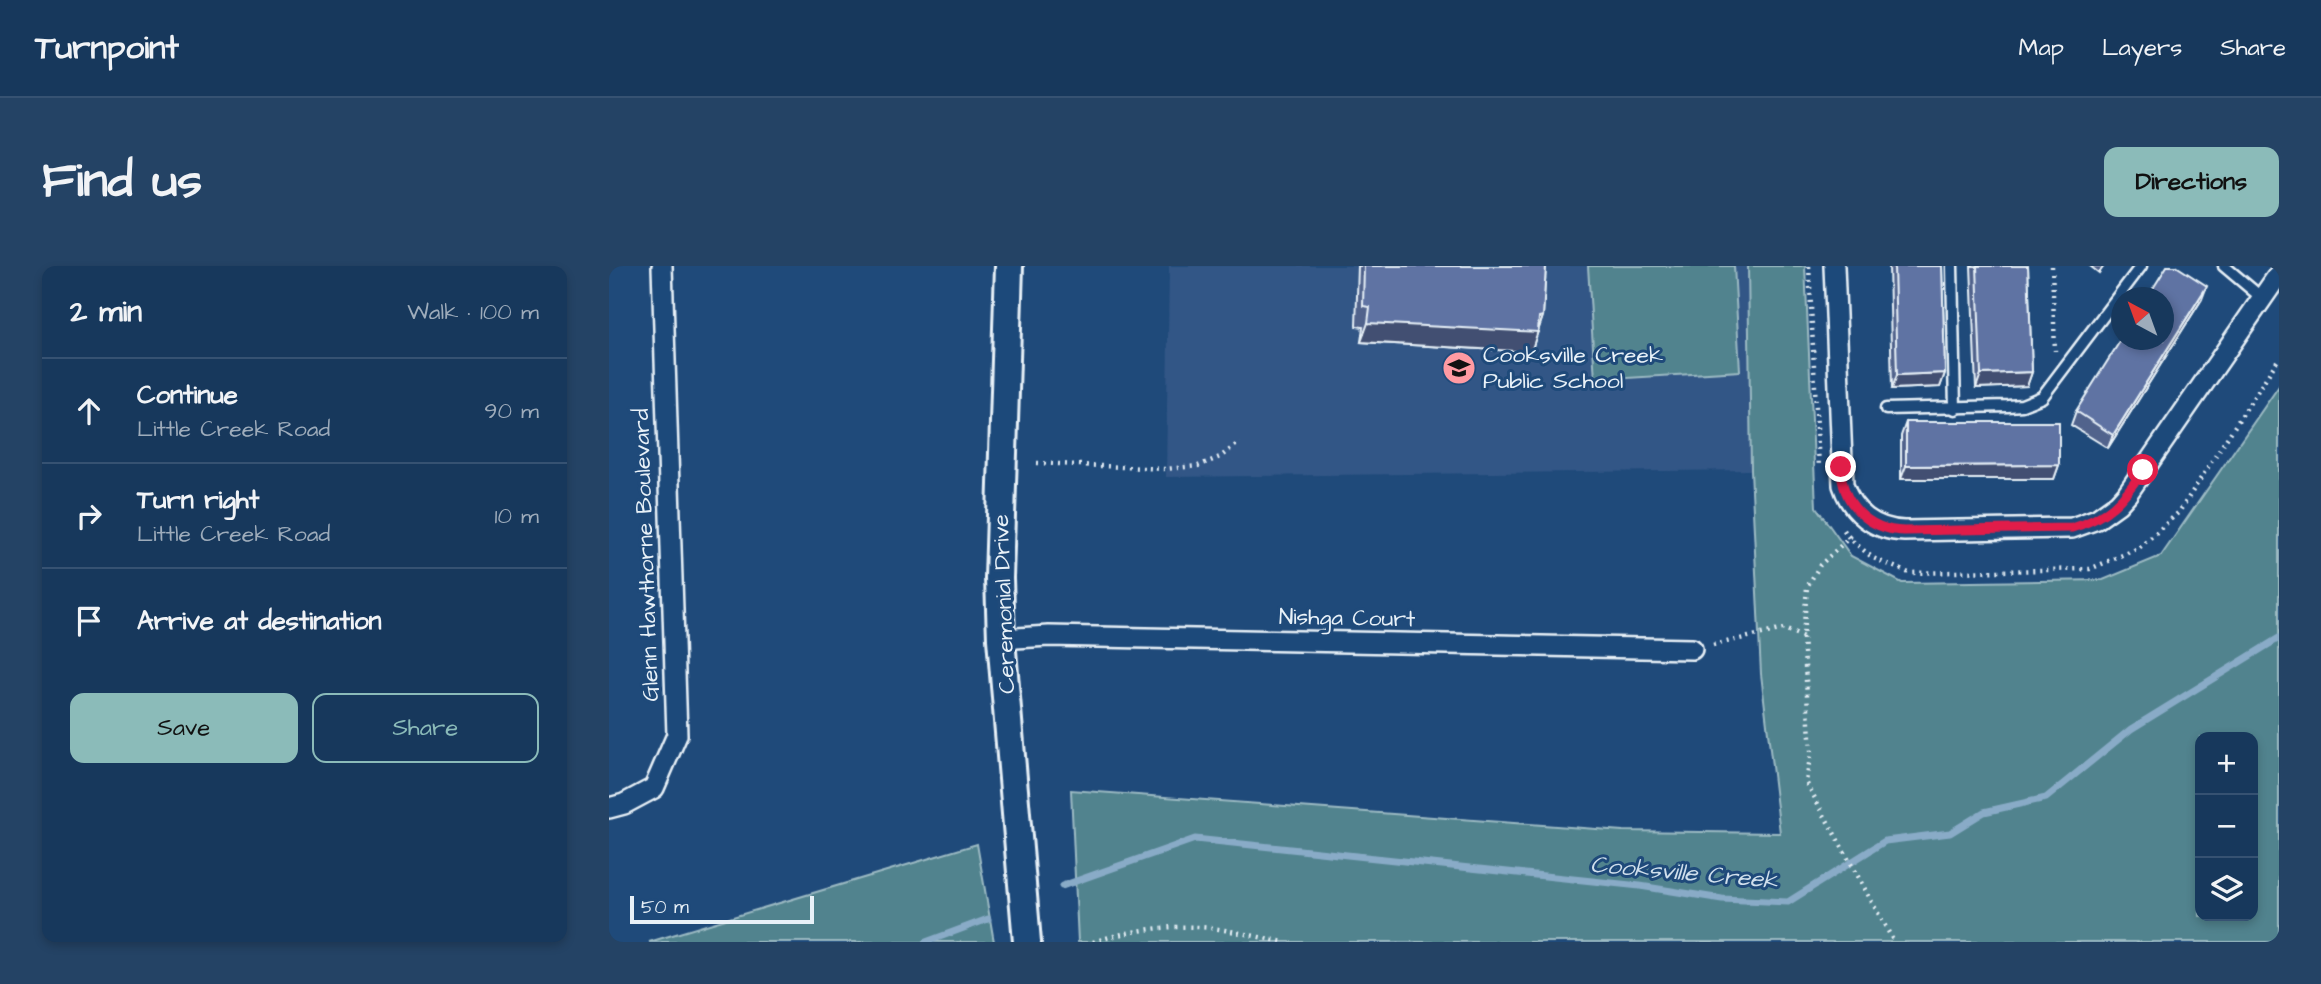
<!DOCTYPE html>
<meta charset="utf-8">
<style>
:root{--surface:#17385c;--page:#244365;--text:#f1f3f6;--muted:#9eacbb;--line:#365272;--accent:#8bbbb9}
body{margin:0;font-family:"Architects Daughter",sans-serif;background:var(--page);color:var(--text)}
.controls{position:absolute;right:21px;bottom:21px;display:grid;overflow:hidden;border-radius:14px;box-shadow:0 4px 10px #0003}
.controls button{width:63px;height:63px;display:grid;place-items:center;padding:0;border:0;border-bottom:2px solid var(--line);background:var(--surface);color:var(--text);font:35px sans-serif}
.compass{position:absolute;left:1502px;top:21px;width:63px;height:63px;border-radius:50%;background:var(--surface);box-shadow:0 4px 10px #0003;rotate:319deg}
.scale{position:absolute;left:21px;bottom:18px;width:184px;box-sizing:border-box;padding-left:7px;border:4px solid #e8f1f8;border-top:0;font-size:19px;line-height:24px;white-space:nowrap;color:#e8f1f8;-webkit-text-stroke:5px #1f4a7a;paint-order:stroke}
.stop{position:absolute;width:21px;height:21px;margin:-16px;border:5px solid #e11d48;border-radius:50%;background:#fff}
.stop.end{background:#e11d48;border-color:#fff;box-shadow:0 2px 7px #0008}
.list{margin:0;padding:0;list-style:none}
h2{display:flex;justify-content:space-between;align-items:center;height:91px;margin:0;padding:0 28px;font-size:30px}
h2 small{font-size:23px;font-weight:400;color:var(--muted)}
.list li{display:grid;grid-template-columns:46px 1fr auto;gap:21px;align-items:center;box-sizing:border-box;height:105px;padding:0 28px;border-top:2px solid var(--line)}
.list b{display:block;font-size:26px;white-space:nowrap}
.list p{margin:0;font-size:23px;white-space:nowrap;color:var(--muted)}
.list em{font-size:23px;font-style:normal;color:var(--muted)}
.actions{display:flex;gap:14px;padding:21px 28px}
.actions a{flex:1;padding:16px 0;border:2px solid var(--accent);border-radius:14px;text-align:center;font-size:24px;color:var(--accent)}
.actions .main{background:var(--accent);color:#111}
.icon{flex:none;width:38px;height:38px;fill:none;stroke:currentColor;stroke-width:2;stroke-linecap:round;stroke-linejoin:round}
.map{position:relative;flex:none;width:1670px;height:676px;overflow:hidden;border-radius:14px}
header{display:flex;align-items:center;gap:42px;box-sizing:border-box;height:98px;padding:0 35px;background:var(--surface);border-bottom:2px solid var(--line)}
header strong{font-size:33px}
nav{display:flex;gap:38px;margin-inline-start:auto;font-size:24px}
.intro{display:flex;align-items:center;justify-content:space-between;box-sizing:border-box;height:168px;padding:0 42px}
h1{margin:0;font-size:49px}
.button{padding:18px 32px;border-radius:14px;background:var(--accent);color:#111;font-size:24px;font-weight:700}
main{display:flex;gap:42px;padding:0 42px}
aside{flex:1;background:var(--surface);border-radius:14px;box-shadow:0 4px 10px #0003}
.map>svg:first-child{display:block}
</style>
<header>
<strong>Turnpoint</strong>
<nav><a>Map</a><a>Layers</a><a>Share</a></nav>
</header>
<div class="intro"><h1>Find us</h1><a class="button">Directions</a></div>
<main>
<aside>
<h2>2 min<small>Walk · 100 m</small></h2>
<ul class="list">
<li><svg class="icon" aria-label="ahead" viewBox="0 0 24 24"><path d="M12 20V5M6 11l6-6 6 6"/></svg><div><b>Continue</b><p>Little Creek Road</p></div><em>90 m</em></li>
<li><svg class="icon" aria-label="right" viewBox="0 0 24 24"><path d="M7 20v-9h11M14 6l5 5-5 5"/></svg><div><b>Turn right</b><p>Little Creek Road</p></div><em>10 m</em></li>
<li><svg class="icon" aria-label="arrive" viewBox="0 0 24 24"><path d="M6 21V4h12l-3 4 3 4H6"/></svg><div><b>Arrive at destination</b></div></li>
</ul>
<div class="actions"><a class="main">Save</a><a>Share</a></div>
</aside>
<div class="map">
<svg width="1670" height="676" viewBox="0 0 1670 676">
<rect width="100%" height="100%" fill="#1f4a7a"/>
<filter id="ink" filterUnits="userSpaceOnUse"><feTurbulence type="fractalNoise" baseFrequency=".0143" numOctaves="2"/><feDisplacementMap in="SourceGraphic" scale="14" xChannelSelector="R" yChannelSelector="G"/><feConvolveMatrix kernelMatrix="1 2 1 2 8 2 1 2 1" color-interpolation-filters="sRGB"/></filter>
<g filter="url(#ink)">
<path fill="#325686" d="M560,0H1139L1142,204L557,211Z"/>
<g fill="#51838e" stroke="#9cbac3" stroke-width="2" fill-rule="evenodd">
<path d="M979,0H1125L1131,105L986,114Z"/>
<path d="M1139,0H1196L1207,241L1242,290L1293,317L1494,314L1552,290L1670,120V676H469L462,524L1014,565L1171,567L1152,408L1142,204ZM1591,471H1644V650H1591Z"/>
<path d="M368,578L385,676H40Z"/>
</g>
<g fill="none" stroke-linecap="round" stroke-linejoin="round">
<g stroke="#89abc7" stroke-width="7">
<path d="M453,620L586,573L1031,620L1113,633L1179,636L1276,575L1341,567L1375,546L1437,532L1522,463L1670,372"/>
<path d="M317,676L379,653"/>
</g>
<defs>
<g id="lane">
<path d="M1343,0L1346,143"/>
<path d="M1615,0L1653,32"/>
<path d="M1277,143L1399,140L1413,139L1433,131L1532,0"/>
</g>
<g id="street">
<path d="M1225,0L1234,219C1243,247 1266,264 1295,265L1463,262L1488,253L1509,238L1518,228L1670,8"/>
<path d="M392,373L440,370L1083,383"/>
<path d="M0,542L15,538L45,522L68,469L53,0"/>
</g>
<path id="secondary" d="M400,0L390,312L392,373L418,676"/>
</defs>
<use href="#lane" stroke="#e8f1f8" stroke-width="15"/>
<use href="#street" stroke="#e8f1f8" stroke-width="24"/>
<use href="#secondary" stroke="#e8f1f8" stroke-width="32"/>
<g stroke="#e8f1f8" stroke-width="4.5" stroke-dasharray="2 5" stroke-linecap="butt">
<path d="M1200,0L1210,202"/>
<path d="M1443,0L1446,85"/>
<path d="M428,197L556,203L589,200L611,191L631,176"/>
<path d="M1235,264L1240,272L1264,292L1300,307L1481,303L1530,282L1570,246L1670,92"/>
<path d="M1242,270L1211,299L1198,321L1194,371L1202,486L1197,516L1285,676"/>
<path d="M1104,379L1175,363L1194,371"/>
<path d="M484,676C521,664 563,658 602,662C627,665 652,672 676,676"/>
</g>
<use href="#lane" stroke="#1f4a7a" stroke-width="10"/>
<use href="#street" stroke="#1f4a7a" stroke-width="19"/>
<use href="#secondary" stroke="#1f4a7a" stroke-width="26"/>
</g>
<g fill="#51638c" stroke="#e8f1f8" stroke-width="2">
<path d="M749,0H937L934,50L922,86L752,76L754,61L747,60Z"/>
<path d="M1280,0H1333L1336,107L1331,121L1283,123Z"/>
<path d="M1362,0H1419L1423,106L1418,120L1367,122Z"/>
<path d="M1481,0H1495L1490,7Z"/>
<path d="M1593,33L1499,182L1462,159L1467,145Z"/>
<path d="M1297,156L1450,199L1445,213H1292V170Z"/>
</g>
<g fill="#425072" stroke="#e8f1f8" stroke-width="2">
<path d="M1598,20L1593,33L1499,182L1504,169Z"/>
<path d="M934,50L922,86L752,76L759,57Z"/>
<path d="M1423,106L1418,120L1367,122L1372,108Z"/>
<path d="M1336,107L1331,121L1283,123L1288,109Z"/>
<path d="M1450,199L1445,213H1292L1297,200Z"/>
</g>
<g fill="#5e73a3" stroke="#e8f1f8" stroke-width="2">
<path d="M755,0H937L934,50L930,51L929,66L759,57L761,41L754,40Z"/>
<path d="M1285,0H1333L1336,107L1288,109Z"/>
<path d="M1368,0H1419L1423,106L1372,108Z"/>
<path d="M1558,0H1567L1598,20L1504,169L1467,145L1513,72V74H1555V32H1538Z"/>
<path d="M1297,156H1450V199L1297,200Z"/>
</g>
</g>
<g fill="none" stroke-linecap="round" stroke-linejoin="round" filter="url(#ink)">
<path stroke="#e11d48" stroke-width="9" d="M1232,201C1232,237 1259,264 1295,265L1463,262C1498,252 1515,233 1534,204"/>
</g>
<defs>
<symbol id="school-disc" viewBox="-11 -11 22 22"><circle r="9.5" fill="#ff9aa2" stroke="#1f4a7a"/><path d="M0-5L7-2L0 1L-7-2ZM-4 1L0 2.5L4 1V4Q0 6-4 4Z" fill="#111"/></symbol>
</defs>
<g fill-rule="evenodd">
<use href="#school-disc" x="831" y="83" width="38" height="38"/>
</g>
<g text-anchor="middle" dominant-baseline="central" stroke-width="6" stroke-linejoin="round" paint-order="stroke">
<g font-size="23" fill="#e8f1f8" stroke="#1f4a7a" text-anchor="start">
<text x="874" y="89">Cooksville Creek<tspan x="874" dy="26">Public School</tspan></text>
</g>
<g font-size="23" fill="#e8f1f8" stroke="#1f4a7a">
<text transform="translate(37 289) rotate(-92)">Glenn Hawthorne Boulevard</text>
<text transform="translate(395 338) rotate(-92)">Ceremonial Drive</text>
<text transform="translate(738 352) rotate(1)">Nishga Court</text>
</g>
<g font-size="24" font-style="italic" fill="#d0dfec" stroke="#1f4a7a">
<text transform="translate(1075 607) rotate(5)">Cooksville Creek</text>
</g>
</g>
</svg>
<div class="controls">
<button>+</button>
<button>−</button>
<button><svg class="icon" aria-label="layers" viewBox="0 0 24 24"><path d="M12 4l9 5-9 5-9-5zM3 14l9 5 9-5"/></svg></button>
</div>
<svg class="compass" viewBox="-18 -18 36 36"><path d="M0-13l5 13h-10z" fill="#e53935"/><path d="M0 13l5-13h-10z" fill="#9eacbb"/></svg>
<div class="scale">50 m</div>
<div class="stop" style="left:1534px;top:204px"></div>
<div class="stop end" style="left:1232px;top:201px"></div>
</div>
</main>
